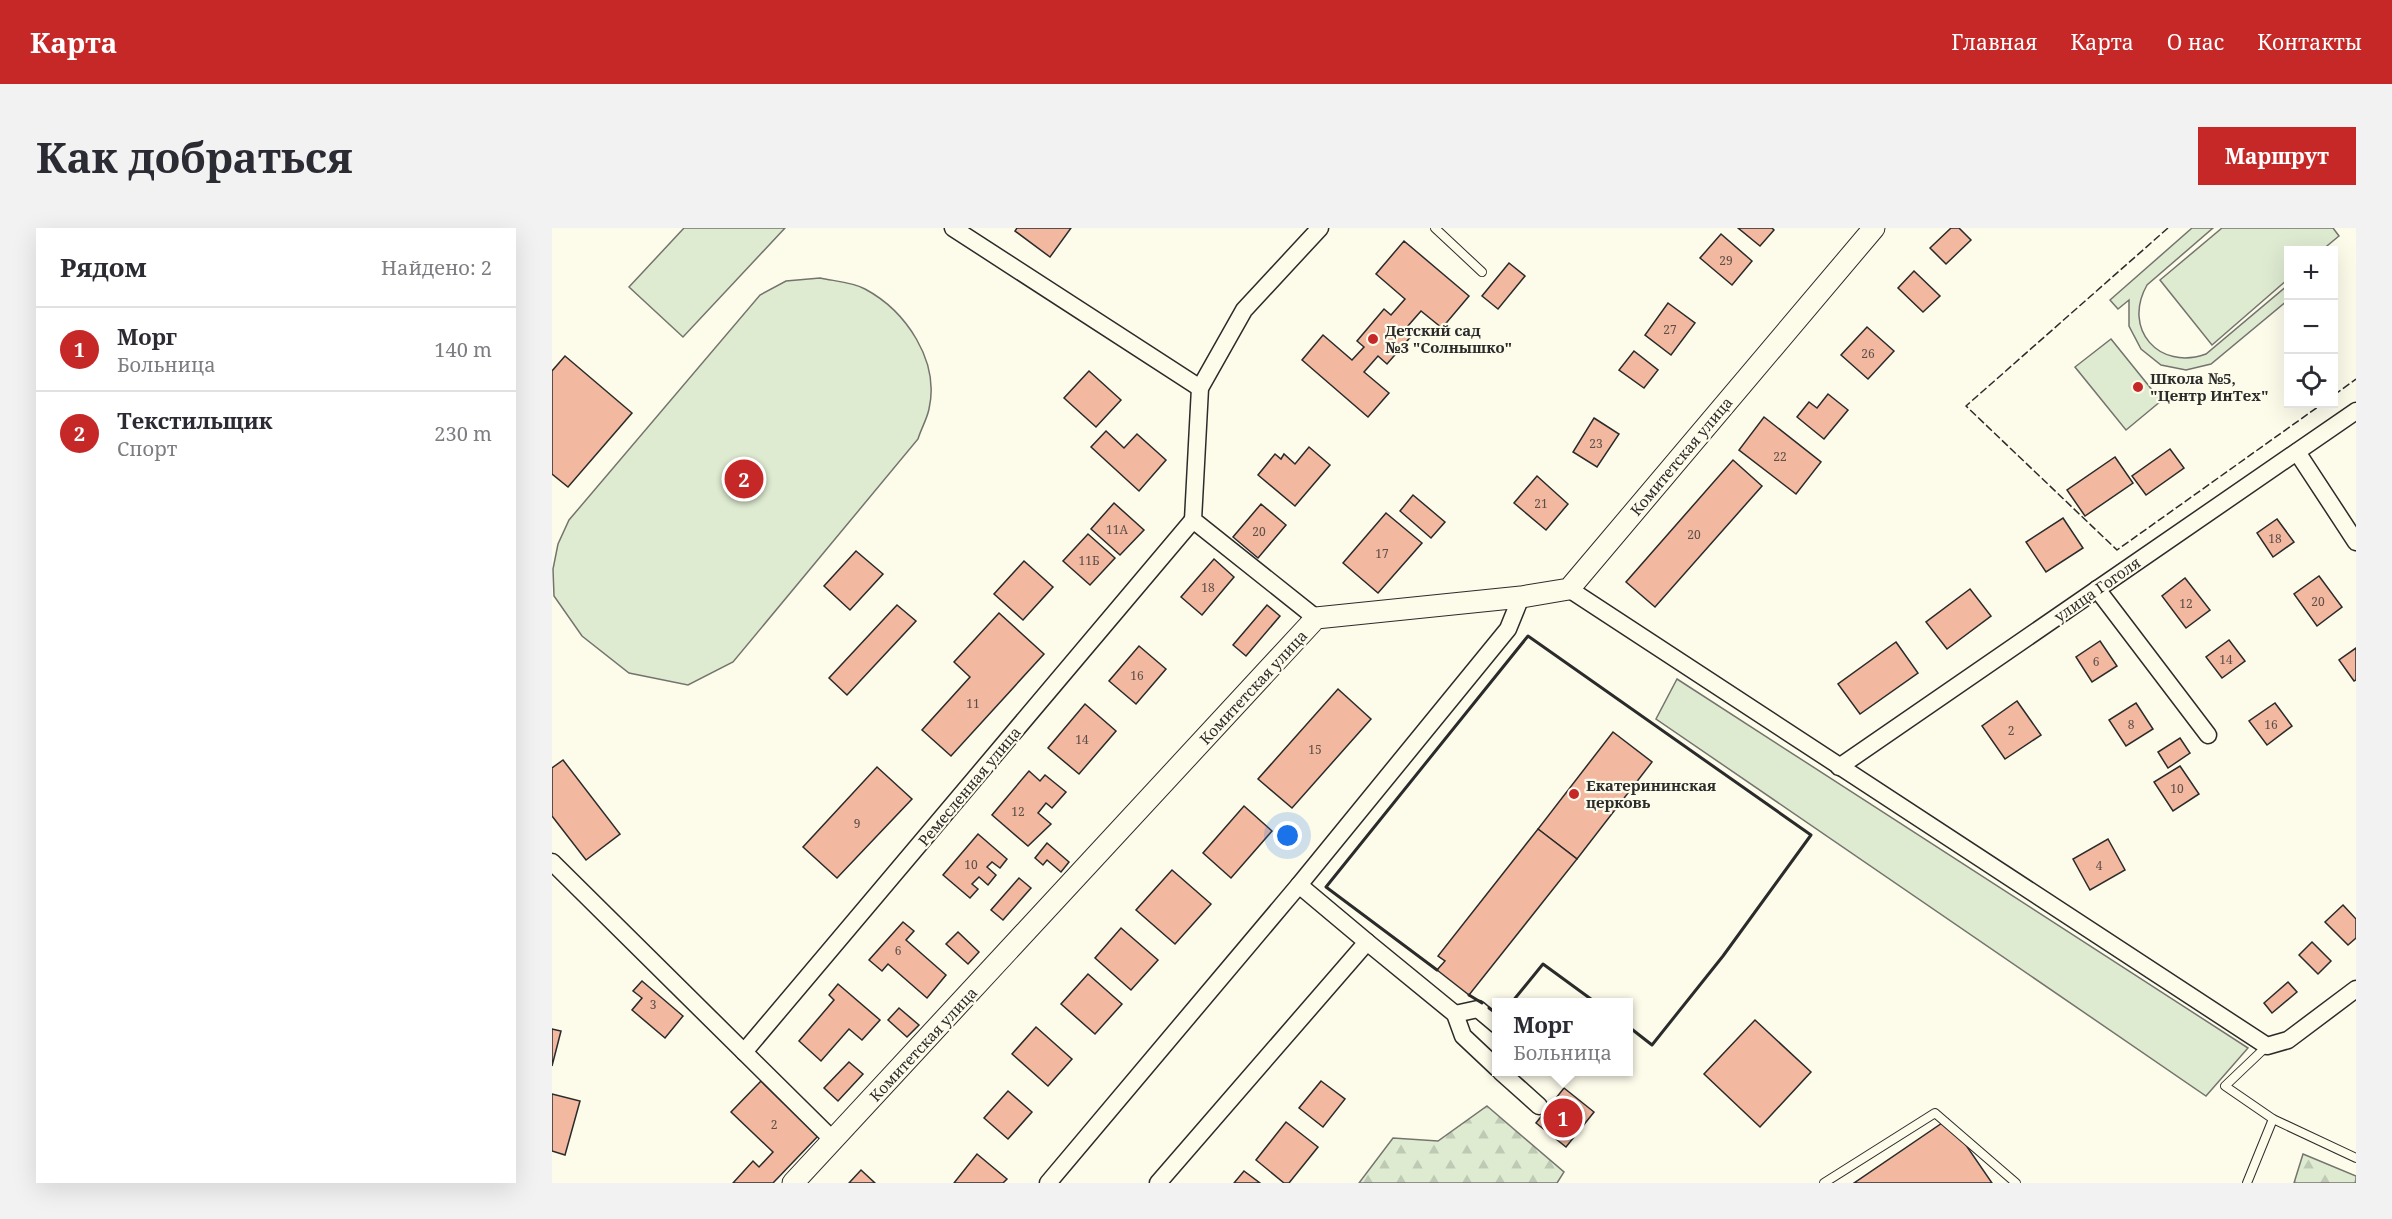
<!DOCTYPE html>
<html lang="ru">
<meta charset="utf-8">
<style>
:root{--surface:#fff;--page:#f2f2f3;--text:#2b2b33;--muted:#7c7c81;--line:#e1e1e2;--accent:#c62828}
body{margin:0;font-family:"Noto Serif",serif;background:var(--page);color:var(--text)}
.controls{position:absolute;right:18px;top:18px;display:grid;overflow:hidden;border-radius:0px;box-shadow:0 6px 24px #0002}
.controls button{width:54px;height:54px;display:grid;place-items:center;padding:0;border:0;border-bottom:2px solid var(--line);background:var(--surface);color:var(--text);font:30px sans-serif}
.you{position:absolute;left:736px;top:608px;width:21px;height:21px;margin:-15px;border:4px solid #fff;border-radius:50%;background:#1a73e8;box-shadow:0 0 0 9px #1a73e833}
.badge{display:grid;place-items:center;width:39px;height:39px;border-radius:50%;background:var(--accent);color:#fff;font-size:20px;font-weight:700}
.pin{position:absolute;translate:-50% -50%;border:3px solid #fff;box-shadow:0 2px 6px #0006}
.popup{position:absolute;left:940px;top:770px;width:141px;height:78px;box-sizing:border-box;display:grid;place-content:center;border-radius:0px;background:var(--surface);filter:drop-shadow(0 2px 4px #0005);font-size:20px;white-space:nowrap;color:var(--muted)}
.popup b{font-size:22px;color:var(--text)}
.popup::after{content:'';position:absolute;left:50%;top:100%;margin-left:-12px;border:12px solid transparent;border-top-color:var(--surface)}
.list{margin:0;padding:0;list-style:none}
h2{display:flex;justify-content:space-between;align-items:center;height:78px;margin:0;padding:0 24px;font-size:26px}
h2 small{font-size:20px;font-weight:400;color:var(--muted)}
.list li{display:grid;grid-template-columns:39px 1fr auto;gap:18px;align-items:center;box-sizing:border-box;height:84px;padding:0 24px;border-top:2px solid var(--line)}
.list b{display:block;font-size:22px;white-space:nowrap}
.list p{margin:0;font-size:20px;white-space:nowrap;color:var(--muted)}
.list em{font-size:20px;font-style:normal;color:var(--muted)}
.icon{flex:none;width:33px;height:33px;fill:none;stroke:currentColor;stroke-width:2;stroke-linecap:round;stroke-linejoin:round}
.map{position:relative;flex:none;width:1804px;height:955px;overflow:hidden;border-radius:0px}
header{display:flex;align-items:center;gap:36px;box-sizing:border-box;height:84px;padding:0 30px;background:var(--accent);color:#fff}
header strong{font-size:28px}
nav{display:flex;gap:33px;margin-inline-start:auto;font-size:21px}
.intro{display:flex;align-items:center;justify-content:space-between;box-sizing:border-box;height:144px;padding:0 36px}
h1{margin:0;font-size:42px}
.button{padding:15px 27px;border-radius:0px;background:var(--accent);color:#fff;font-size:21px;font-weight:700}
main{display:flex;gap:36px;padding:0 36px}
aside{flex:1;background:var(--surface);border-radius:0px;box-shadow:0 6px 24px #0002}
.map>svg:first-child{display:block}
</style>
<header>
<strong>Карта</strong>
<nav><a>Главная</a><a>Карта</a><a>О нас</a><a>Контакты</a></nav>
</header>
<div class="intro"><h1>Как добраться</h1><a class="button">Маршрут</a></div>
<main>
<aside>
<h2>Рядом<small>Найдено: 2</small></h2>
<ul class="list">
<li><span class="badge">1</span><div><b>Морг</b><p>Больница</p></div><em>140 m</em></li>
<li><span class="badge">2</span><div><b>Текстильщик</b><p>Спорт</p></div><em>230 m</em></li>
</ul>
</aside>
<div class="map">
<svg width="1804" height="955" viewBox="0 0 1804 955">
<defs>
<pattern id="forest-firs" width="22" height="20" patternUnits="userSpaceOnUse" patternTransform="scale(1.5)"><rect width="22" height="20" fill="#deebd1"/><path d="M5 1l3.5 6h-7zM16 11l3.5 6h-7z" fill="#bfcab4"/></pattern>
</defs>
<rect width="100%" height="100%" fill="#fdfbea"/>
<g fill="#deebd1" stroke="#74746e" stroke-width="1.5">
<path d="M132,0H233L131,109L77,59Z"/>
<path d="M1640,0H1661L1595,57C1570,101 1607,143 1654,126L1736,57V72L1659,136L1634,142L1609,137L1589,121L1577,98V72L1566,81L1558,72Z"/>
<path d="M1670,0H1781L1787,8L1770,22H1736V51L1660,117L1608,52Z"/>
<path d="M268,50C281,53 301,54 313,61C354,83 388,133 377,181C375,191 369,201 366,211L181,434L136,457L77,445L30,408L2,368L1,341L6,316L17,292L208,67L234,53Z"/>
<path d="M1559,111L1609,173L1574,202L1523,139Z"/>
<path d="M1125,451L1696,820L1654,868L1104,491Z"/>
</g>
<g fill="url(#forest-firs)" stroke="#74746e" stroke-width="1.5">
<path d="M935,878L1012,944L1005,955H807L841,910L886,913Z"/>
<path d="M1751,926L1804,948V955H1742Z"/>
</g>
<g fill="#f2b8a0" stroke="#2b2b2b" stroke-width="1.5">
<path d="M465,0H519L498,29L463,3Z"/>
<path d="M1186,0H1220L1222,2L1208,18Z"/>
<path d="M1399,0H1407L1419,12L1394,36L1378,20Z"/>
<path d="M1169,6L1200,33L1180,57L1148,30Z"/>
<path d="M852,13L917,68L890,100L869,83L855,99L862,105L835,136L826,128L812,144L837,165L816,189L750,132L771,107L800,132L812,119L805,113L832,81L839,87L853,71L824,46Z"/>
<path d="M957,35L973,48L946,81L930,68Z"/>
<path d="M1362,43L1388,68L1371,84L1346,60Z"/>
<path d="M1116,75L1143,95L1119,127L1093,107Z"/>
<path d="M1315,99L1342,123L1316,151L1289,127Z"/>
<path d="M1082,123L1106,142L1092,160L1067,142Z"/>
<path d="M13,128L80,185L16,259L0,246V143Z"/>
<path d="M537,143L569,172L544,199L512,170Z"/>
<path d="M1276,166L1296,182L1272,211L1245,189L1257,174L1265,180Z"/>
<path d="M1212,189L1269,234L1244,266L1187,222Z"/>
<path d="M1042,190L1067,206L1045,239L1021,224Z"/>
<path d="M554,203L572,220L585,206L614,232L587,263L539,219Z"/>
<path d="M757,219L778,237L743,278L706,247L723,226L729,231L732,226L743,236Z"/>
<path d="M1618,221L1632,240L1594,267L1580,248Z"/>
<path d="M1563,229L1581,255L1533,288L1515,262Z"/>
<path d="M1181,232L1210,258L1103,379L1074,354Z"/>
<path d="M985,248L1016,276L994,302L962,275Z"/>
<path d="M861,267L893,294L879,310L848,283Z"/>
<path d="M562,275L592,302L568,327L539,301Z"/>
<path d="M709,276L734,297L706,330L681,309Z"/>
<path d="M834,285L870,315L826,365L791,335Z"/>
<path d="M1511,290L1531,320L1494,344L1474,314Z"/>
<path d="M1725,291L1742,314L1721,329L1705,305Z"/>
<path d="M536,306L563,330L538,357L511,333Z"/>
<path d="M304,323L331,346L298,382L272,358Z"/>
<path d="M662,331L682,349L650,387L629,369Z"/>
<path d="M472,333L501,359L471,392L442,366Z"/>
<path d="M1767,348L1790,379L1765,398L1742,366Z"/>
<path d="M1633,350L1658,382L1634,400L1610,368Z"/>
<path d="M1418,361L1439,388L1395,421L1374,394Z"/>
<path d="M345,377L364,393L295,467L277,450Z"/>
<path d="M715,377L728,388L694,428L681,417Z"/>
<path d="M447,385L492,426L399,528L370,502L418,449L402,434Z"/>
<path d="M1677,412L1693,433L1670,450L1654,429Z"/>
<path d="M1548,413L1565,438L1540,454L1524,429Z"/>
<path d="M1344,414L1366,445L1308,486L1286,456Z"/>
<path d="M587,418L614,441L584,476L557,453Z"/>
<path d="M1804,420V452L1802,453L1787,432Z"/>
<path d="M786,461L819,491L740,580L706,551Z"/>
<path d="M1465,473L1489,507L1453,531L1430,498Z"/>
<path d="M1584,475L1601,501L1574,518L1557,492Z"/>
<path d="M1723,475L1740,498L1715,517L1697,493Z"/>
<path d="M533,476L564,503L527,546L496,520Z"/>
<path d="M1061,504L1100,534L1025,631L986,601Z"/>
<path d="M1628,510L1638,525L1616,540L1606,524Z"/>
<path d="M11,532L68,606L34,632L0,588V540Z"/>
<path d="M1628,538L1647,566L1621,583L1602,554Z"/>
<path d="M325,539L360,571L285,650L251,619Z"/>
<path d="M477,543L488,553L493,547L514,564L500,580L494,575L486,585L499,596L476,618L440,587Z"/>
<path d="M692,578L720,603L679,650L651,625Z"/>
<path d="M986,601L1025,631L917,767L885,742L893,733L886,728Z"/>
<path d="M426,606L455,631L448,640L440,634L435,639L444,647L436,657L427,649L420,656L426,661L418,670L391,647Z"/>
<path d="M1556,611L1573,642L1538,662L1521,631Z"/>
<path d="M495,615L517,634L509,644L495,632L491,637L483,630Z"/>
<path d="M620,642L659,676L623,716L584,682Z"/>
<path d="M467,650L479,660L451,692L439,682Z"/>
<path d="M1791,677L1804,691V710L1796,717L1773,694Z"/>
<path d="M351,694L362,703L354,712L394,747L375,770L336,736L330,743L317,732Z"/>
<path d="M569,700L606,732L579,762L543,730Z"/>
<path d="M406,704L427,724L416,736L394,716Z"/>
<path d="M1760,714L1779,733L1766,746L1747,727Z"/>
<path d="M536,746L570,776L543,806L509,776Z"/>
<path d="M90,753L131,788L113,810L80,782L90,770L81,763Z"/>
<path d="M1736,754L1745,764L1720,785L1712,775Z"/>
<path d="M286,756L328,792L310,812L297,801L269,833L247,813L282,772L277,767Z"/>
<path d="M347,780L367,797L355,809L336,792Z"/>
<path d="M1203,792L1259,844L1208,899L1152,846Z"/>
<path d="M484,799L520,831L496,858L460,826Z"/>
<path d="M0,801L9,803L0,838Z"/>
<path d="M297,834L311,846L286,873L272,860Z"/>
<path d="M209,853L266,908L221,955H181L201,933L207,939L221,924L179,884Z"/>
<path d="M769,853L793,871L771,899L747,880Z"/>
<path d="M1012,860L1042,884L1014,919L984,895Z"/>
<path d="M456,863L480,884L456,911L432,890Z"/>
<path d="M0,866L28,873L13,927L0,923Z"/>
<path d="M1396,891L1440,955H1302Z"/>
<path d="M734,894L766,919L737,955H732L704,932Z"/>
<path d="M425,926L455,951L451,955H402Z"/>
<path d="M309,942L323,955H297Z"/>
<path d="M692,943L708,955H682Z"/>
</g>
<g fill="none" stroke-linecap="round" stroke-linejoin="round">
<defs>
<g id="service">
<path d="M883,0L930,44"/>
<path d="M1721,891L1804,930"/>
<path d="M1272,955L1383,885L1464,955"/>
<path d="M1695,955L1721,891L1673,858L1715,818"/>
</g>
<g id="minor">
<path d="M401,0L648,160"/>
<path d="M1745,224L1804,314"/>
<path d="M1017,361L1715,818L1736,812L1804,761"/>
<path d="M1545,361L1656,507"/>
<path d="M764,390L641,292L648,160L692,82L768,0"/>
<path d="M1287,539L1804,183"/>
<path d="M0,634L282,913"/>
<path d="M747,657L956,401L969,369"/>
<path d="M815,714L903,786L911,808L945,840"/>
<path d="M903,786L926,781L945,797"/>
<path d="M192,824L641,292"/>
<path d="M949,844L987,878"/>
<path d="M496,955L747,657L815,714L606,955"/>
</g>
<path id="tertiary" d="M241,955L764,390L969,369L1017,361L1322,0"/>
</defs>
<use href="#service" stroke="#2b2b2b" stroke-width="10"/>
<use href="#minor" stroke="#2b2b2b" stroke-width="19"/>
<use href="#tertiary" stroke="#2b2b2b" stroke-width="23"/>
<use href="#service" stroke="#fdfbea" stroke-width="8"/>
<use href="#minor" stroke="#fdfbea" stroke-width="16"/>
<use href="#tertiary" stroke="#fdfbea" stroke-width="21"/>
<g stroke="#2b2b2b" stroke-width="1.5" stroke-dasharray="8 3" stroke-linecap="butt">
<path d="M1616,0L1414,178L1565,322L1770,176"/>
<path d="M1782,167L1804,151"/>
</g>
<g stroke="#2b2b2b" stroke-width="3">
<path d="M885,742L774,659L976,408L1259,607L1171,728L1100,817L1077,799"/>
<path d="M917,767L930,775"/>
<path d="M960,774L991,736L1043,774"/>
<path d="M937,780L945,786"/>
</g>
</g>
<g fill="#c62828" stroke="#fdfbea" stroke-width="2">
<circle cx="821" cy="111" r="6"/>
<circle cx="1586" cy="159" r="6"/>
<circle cx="1022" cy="566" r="6"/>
</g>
<g text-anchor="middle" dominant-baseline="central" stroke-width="4.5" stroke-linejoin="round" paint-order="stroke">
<g font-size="12" fill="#5d4e48">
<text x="1174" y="32">29</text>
<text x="1118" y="101">27</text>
<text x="1316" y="125">26</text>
<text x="1044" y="215">23</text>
<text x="1228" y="228">22</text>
<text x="989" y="275">21</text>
<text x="565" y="301">11А</text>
<text x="707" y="303">20</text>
<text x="1142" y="306">20</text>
<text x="1723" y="310">18</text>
<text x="830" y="325">17</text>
<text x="537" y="332">11Б</text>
<text x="656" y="359">18</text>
<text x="1766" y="373">20</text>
<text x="1634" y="375">12</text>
<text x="1674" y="431">14</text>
<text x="1544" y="433">6</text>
<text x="585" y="447">16</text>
<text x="421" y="475">11</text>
<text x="1579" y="496">8</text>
<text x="1719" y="496">16</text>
<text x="1459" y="502">2</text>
<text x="530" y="511">14</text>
<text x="763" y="521">15</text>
<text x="1625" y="560">10</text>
<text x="466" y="583">12</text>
<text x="305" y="595">9</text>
<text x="419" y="636">10</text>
<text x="1547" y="637">4</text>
<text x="346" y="722">6</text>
<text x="101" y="776">3</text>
<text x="222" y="896">2</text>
</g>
<g font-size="15" font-weight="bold" fill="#2b2b2b" stroke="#fdfbea" text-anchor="start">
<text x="833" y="102">Детский сад<tspan x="833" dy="17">№3 "Солнышко"</tspan></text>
<text x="1598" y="150">Школа №5,<tspan x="1598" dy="17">"Центр ИнТех"</tspan></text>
<text x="1034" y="557">Екатерининская<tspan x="1034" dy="17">церковь</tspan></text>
</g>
<g font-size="15" fill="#2b2b2b" stroke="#fdfbea">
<text transform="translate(1129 228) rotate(-50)">Комитетская улица</text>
<text transform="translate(1545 361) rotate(-35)">улица Гоголя</text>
<text transform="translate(701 459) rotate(-47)">Комитетская улица</text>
<text transform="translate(417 558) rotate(-50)">Ремесленная улица</text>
<text transform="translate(371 816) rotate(-47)">Комитетская улица</text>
</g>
</g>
</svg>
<div class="controls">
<button>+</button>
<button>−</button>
<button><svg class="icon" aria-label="locate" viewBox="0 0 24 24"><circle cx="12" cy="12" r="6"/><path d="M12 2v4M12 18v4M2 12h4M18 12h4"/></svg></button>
</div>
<div class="you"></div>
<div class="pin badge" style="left:1011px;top:890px">1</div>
<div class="popup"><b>Морг</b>Больница</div>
<div class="pin badge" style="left:192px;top:251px">2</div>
</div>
</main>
